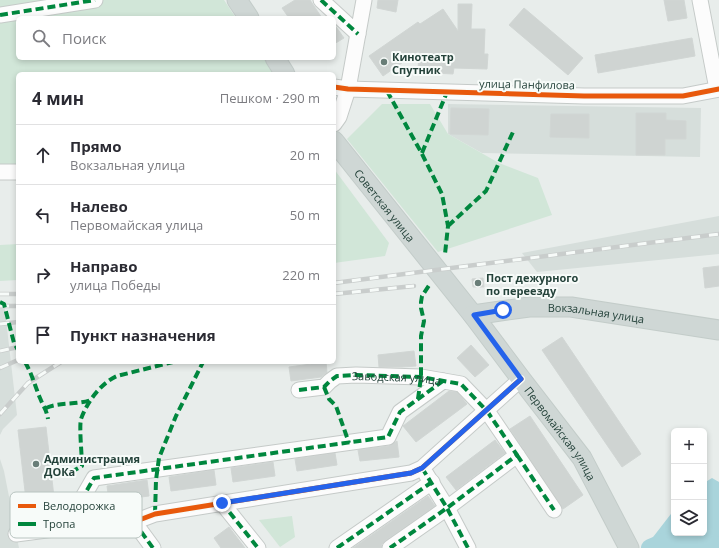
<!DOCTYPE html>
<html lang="ru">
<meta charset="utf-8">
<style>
:root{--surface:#fff;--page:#f2f2f3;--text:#2b2b33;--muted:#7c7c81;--line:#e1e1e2}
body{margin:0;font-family:"Open Sans",sans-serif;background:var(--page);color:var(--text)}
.controls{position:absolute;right:12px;bottom:12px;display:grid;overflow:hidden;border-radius:6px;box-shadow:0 2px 6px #0003}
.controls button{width:36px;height:36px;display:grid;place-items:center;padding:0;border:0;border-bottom:1px solid var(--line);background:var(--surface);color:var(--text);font:20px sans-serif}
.stop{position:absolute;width:12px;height:12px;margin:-9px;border:3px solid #2563eb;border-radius:50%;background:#fff}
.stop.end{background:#2563eb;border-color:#fff;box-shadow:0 1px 4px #0008}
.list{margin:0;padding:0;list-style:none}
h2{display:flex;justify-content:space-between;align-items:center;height:52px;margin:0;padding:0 16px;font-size:17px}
h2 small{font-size:13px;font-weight:400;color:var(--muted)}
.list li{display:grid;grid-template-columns:26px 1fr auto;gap:12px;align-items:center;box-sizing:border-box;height:60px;padding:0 16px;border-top:1px solid var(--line)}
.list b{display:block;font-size:15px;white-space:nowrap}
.list p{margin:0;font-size:13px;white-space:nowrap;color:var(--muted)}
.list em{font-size:13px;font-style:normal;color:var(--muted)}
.icon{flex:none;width:22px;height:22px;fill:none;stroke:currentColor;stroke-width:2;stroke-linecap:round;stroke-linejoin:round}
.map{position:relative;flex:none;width:719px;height:548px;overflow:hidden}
.search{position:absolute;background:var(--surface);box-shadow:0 2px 6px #0003;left:16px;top:16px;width:320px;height:44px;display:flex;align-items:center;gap:10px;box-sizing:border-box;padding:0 14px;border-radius:6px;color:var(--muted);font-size:15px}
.panel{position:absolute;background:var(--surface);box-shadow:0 2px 6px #0003;left:16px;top:72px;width:320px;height:292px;border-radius:6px}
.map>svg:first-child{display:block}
</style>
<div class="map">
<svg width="719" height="548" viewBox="0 0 719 548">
<rect width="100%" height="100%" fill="#e8edeb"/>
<g fill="#d6dedb">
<path d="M448,104L701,108L700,157L482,153L448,134Z"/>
<path d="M719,216V254L537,272L522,253Z"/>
<path d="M0,302H4L17,415L3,429L0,435Z"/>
<path d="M0,459L4,471L19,548H0Z"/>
</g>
<g fill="#d1e6d8">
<path d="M0,0H224L236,18H18V58H264L275,74H18V171L0,172Z"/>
<path d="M382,104H430L448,134L499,163L538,178L552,215L438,252L347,139Z"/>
<path d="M334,169L389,243L385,256L334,263Z"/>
<path d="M18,244V280L0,281V245Z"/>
<path d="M292,516L295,537L280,547L259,520Z"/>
</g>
<path fill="#a9d4db" d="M712,478L719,482V548H654L650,541L674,510V533H704V483Z"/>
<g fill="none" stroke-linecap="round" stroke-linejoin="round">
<path stroke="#a9d4db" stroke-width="18" d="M650,548L669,540L719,546"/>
</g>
<g fill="#cfd4d2" stroke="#d1d6d4">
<path d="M295,0H310L322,18H289L282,8Z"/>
<path d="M378,0H398L396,12L377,8Z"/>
<path d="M664,0H684L687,18L668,21Z"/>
<path d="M458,4H472L471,29H485L484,54H488L487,69L454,68L453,74L418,72L419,51L383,76L369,56L418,22L420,24L443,9L458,31Z"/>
<path d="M524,8L583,58L568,75L509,25Z"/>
<path d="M334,24L344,38L334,44Z"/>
<path d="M692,38L695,56L598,73L595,55Z"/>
<path d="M451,108L489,109L488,135L450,134Z"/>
<path d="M636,113H666V120L686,121V139H665V155H636Z"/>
<path d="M551,114H589V138L550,137Z"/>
<path d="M719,266V286L705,288L703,268Z"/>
<path d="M483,278L484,287H473L472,279Z"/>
<path d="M562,337L641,454L622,467L542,350Z"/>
<path d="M471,345L489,365L475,377L457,358Z"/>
<path d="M414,351L416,366L402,367H379L378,355Z"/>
<path d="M326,362L327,372L321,377L291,381L289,367Z"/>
<path d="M449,391L457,392L467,404L416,442L403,426Z"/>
<path d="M530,416L583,495L563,509L510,429Z"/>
<path d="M46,427L54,497L26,500L18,430Z"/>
<path d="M495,440L505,453L456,490L446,477Z"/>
<path d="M397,441L399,457L360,461L358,450L389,446Z"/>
<path d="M335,453L337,465L297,471L295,459Z"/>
<path d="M273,462L275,476L233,482L231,468Z"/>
<path d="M214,470L216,485L171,491L169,477Z"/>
<path d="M147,480L149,496L109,501L107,486Z"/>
<path d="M428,496L435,506L385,541L382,544L381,548H353Z"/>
<path d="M229,527L245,548H221L214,538Z"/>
</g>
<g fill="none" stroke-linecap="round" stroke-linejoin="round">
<defs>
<g id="minor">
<path d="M321,0L358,34"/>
<path d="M700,0L717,89"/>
<path d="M0,15L95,0"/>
<path d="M334,87L348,89L584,96H683L719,89"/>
<path d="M334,124L339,117L348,89L364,0"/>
<path d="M0,172H18"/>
<path d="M299,390L324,387L330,381L337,376L356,375L421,377L461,384L487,411L517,455L447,508L390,548"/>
<path d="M517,455L554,510"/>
<path d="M426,474L447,508L468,548"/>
<path d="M222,503L258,548"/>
<path d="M75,511L94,478L388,437L400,412L443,381"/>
<path d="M134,522L153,548"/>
<path d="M16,534L77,526L134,522L155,514L411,473L422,468L521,379"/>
<path d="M337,548L432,482"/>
</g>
<g id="major">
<path d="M237,0L249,18"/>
<path d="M275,58L285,74"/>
<path id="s1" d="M334,141L473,315L521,379L582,458L629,548"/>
<path id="s2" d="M473,315L529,307H571L719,330"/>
</g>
</defs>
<use href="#minor" stroke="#c5cac8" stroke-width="17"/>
<use href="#major" stroke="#c3ccc9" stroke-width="21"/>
<use href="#minor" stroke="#fcfcfc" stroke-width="15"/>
<use href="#major" stroke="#cfd7d5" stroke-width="19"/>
<defs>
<g id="rail">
<path d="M334,283L719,234"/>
<path d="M0,294H18"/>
<path d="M334,294L414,286"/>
<path d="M0,306H18"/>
<path d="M0,324L18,322"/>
<path d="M0,351L18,347"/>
<path d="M0,368L18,360"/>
<path d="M0,414L28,383L61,362"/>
</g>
</defs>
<use href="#rail" stroke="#c9cdcc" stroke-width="4.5"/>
<use href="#rail" stroke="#f7fbf9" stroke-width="3" stroke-dasharray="9" stroke-linecap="butt"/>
<g stroke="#00873e" stroke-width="4" stroke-dasharray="8 4" stroke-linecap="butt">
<path d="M321,0L358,34"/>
<path d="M0,15L95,0"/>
<path d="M387,91L421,152L442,194L448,226L445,254"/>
<path d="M422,153L447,92"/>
<path d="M448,226L486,191L513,132"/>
<path d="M0,302L4,304L14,343L18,350"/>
<path d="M25,362C32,374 35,386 40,398C44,408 46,408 48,419"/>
<path d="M324,387L329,399L336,406L349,443"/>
<path id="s3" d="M299,390L324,387L330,381L337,376L356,375L421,377L461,384L487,411L517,455L447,508L390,548"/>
<path d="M418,399L421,377V336L424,321L421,308V302L422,296L430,284"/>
<path d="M46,408C60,402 76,405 91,400"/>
<path d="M517,455L554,510"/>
<path d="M422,468L447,508L468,548"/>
<path d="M71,472L82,466C82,456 79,427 81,419C87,402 101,383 117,376L173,362"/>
<path d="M222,503L258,548"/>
<path d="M75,511L94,478L388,437L400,412L443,381"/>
<path d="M155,514L156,480L159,458L176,416L203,362"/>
<path d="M134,522L153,548"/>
<path d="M337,548L432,482"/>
</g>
<defs>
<g id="cycleway">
<path d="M334,87L348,89L584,96H683L719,89"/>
<path d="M16,534L77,526L134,522L155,514L411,473L422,468L521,379"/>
</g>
</defs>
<use href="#cycleway" stroke="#f7fbf9" stroke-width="8"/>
<use href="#cycleway" stroke="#e8590c" stroke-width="5"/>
</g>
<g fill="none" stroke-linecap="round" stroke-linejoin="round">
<path stroke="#2563eb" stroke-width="5" d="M222,503L411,473L422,468L521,379L474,315L503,310"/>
</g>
<g fill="#697e78" stroke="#f7fbf9" stroke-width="1.5">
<circle cx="384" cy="62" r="4"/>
<circle cx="478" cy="283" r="4"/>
<circle cx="36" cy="464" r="4"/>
</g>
<g text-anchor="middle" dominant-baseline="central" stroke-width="4" stroke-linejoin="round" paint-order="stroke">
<g font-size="11" font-weight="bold" fill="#24423a" stroke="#f7fbf9" text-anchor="start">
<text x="392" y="56">Кинотеатр<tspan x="392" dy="13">Спутник</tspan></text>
<text x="486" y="277">Пост дежурного<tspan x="486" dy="13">по переезду</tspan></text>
<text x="44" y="458">Администрацмя<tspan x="44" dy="13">ДОКа</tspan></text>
</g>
<g font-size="11" fill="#24423a" stroke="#f7fbf9">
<text transform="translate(527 84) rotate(1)">улица Панфилова</text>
<text stroke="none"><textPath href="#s1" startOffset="82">Советская улица</textPath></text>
<text stroke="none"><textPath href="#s2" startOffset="124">Вокзальная улица</textPath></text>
<text stroke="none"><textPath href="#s3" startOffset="102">Заводская улица</textPath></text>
<text stroke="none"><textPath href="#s1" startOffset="370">Первомайская улица</textPath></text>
</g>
</g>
<rect x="10" y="492" width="132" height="46" rx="6" fill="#f7fbf9" stroke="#b8c4c0" stroke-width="1"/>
<rect x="18" y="504" width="18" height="4" fill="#e8590c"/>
<rect x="18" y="522" width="18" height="4" fill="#00873e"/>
<g font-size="11" fill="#24423a">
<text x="43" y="510">Велодорожка</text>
<text x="43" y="528">Тропа</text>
</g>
</svg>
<div class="controls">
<button>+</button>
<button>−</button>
<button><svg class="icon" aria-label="layers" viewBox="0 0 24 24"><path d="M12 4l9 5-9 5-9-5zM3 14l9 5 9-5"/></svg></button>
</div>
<div class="stop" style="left:503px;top:310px"></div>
<div class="stop end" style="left:222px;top:503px"></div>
<div class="search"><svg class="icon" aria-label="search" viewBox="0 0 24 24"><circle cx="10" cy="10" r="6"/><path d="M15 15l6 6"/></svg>Поиск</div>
<section class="panel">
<h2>4 мин<small>Пешком · 290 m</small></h2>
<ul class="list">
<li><svg class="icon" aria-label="ahead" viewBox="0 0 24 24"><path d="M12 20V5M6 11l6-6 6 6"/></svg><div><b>Прямо</b><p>Вокзальная улица</p></div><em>20 m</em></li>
<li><svg class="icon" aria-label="left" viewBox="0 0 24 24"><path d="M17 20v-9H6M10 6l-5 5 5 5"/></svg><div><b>Налево</b><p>Первомайская улица</p></div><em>50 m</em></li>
<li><svg class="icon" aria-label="right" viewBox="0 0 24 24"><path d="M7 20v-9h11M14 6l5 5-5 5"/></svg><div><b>Направо</b><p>улица Победы</p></div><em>220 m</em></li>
<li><svg class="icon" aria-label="arrive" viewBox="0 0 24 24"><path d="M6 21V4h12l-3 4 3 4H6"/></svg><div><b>Пункт назначения</b></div></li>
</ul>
</section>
</div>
